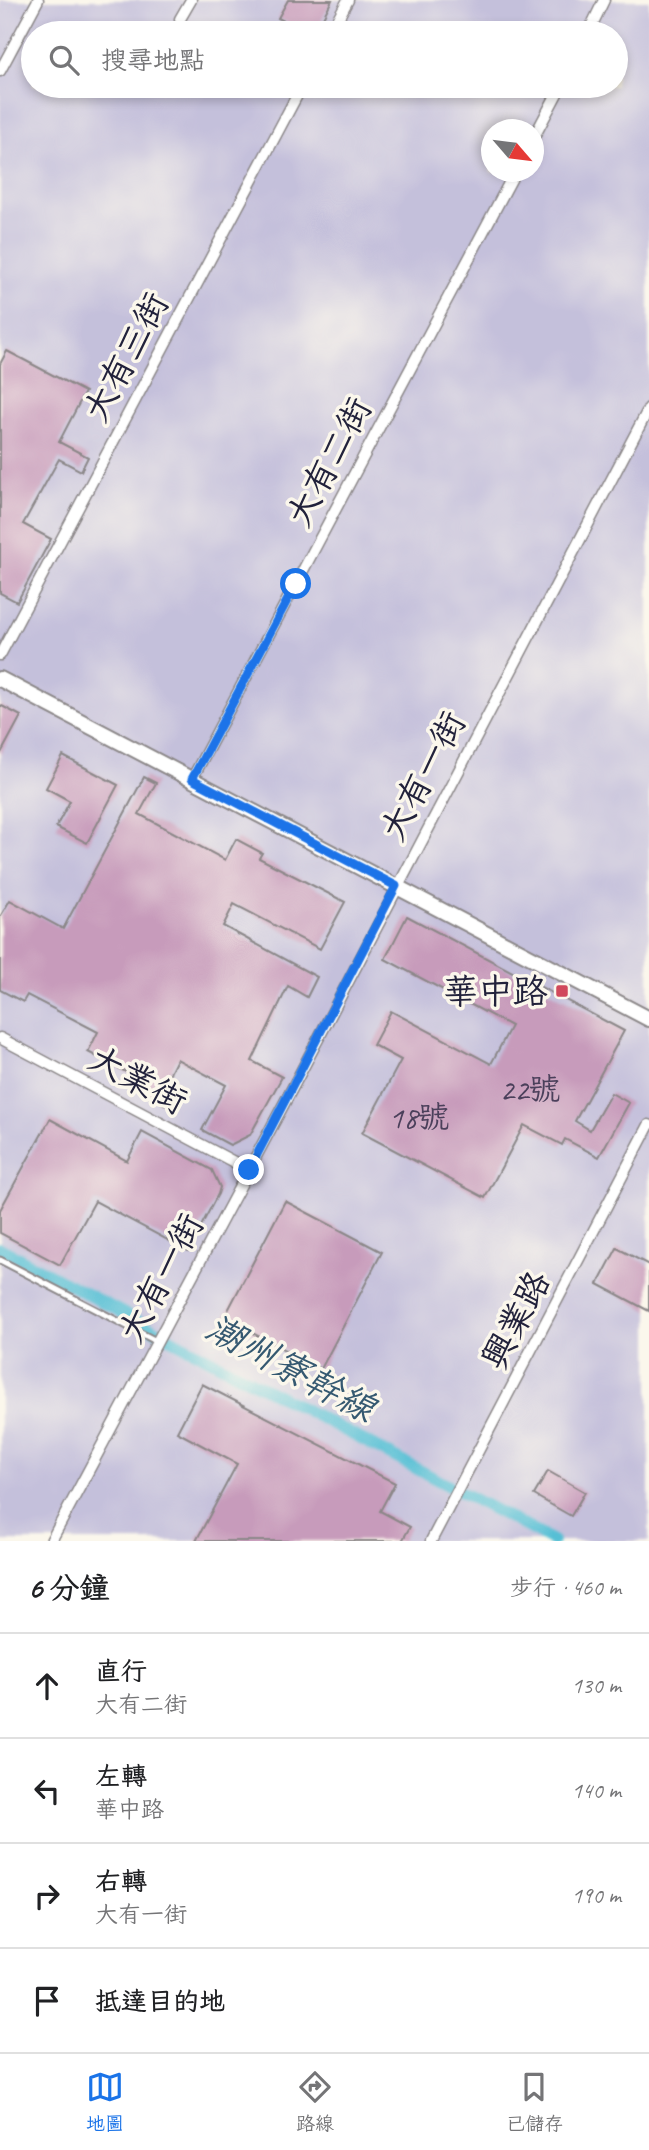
<!DOCTYPE html>
<html lang="zh-TW">
<meta charset="utf-8">
<style>
:root{--surface:#fff;--page:#f6f6f6;--text:#202124;--muted:#757577;--line:#e0e0e0;--accent:#1a73e8}
body{margin:0;font-family:Caveat,"LXGW WenKai TC",sans-serif;background:var(--page);color:var(--text)}
.compass{position:absolute;left:481px;top:119px;width:63px;height:63px;border-radius:50%;background:var(--surface);box-shadow:0 4px 10px #0003;rotate:118deg}
.stop{position:absolute;width:21px;height:21px;margin:-16px;border:5px solid #1a73e8;border-radius:50%;background:#fff}
.stop.end{background:#1a73e8;border-color:#fff;box-shadow:0 2px 7px #0008}
.list{margin:0;padding:0;list-style:none}
h2{display:flex;justify-content:space-between;align-items:center;height:91px;margin:0;padding:0 28px;font-size:30px}
h2 small{font-size:23px;font-weight:400;color:var(--muted)}
.list li{display:grid;grid-template-columns:46px 1fr auto;gap:21px;align-items:center;box-sizing:border-box;height:105px;padding:0 28px;border-top:2px solid var(--line)}
.list b{display:block;font-size:26px;white-space:nowrap}
.list p{margin:0;font-size:23px;white-space:nowrap;color:var(--muted)}
.list em{font-size:23px;font-style:normal;color:var(--muted)}
.icon{flex:none;width:38px;height:38px;fill:none;stroke:currentColor;stroke-width:2;stroke-linecap:round;stroke-linejoin:round}
.map{position:relative;flex:none;width:649px;height:1541px;overflow:hidden}
.search{position:absolute;background:var(--surface);box-shadow:0 4px 10px #0003;left:21px;right:21px;top:21px;height:77px;display:flex;align-items:center;gap:18px;box-sizing:border-box;padding:0 24px;border-radius:38px;color:var(--muted);font-size:26px}
.sheet{height:511px;background:var(--surface)}
nav{display:flex;justify-content:space-around;align-items:center;box-sizing:border-box;height:98px;border-top:2px solid var(--line);background:var(--surface);font-size:19px;color:var(--muted)}
nav a{display:grid;justify-items:center;gap:4px}
nav .on{color:var(--accent)}
.map>svg:first-child{display:block}
</style>
<div class="map">
<svg width="649" height="1541" viewBox="0 0 649 1541">
<rect width="100%" height="100%" fill="#fbf7ec"/>
<filter id="ink" filterUnits="userSpaceOnUse"><feTurbulence type="fractalNoise" baseFrequency=".0143" numOctaves="2"/><feDisplacementMap in="SourceGraphic" scale="14" xChannelSelector="R" yChannelSelector="G"/><feConvolveMatrix kernelMatrix="1 2 1 2 8 2 1 2 1" color-interpolation-filters="sRGB"/></filter>
<filter id="wash" filterUnits="userSpaceOnUse"><feTurbulence type="fractalNoise" baseFrequency=".00686" numOctaves="4" result="noise"/><feDisplacementMap in="SourceGraphic" scale="28" xChannelSelector="R" yChannelSelector="G"/><feGaussianBlur stdDeviation="1.57" result="paint"/><feColorMatrix in="noise" values="0 0 0 0 0 0 0 0 0 0 0 0 0 0 0 0 0 1.4 0 .05"/><feComposite in="paint" operator="in"/></filter>
<g filter="url(#wash)">
<rect width="100%" height="100%" fill="#f4ecd6"/>
<path fill="#c4c0db" fill-rule="evenodd" d="M0,0H649V1541H0ZM33,33H616V86H33ZM491,130H534V172H491Z"/>
<g fill="none" stroke-linecap="round" stroke-linejoin="round">
<path stroke="#57bfd5" stroke-width="12" d="M0,1248L553,1541"/>
</g>
<g id="blocks">
<g fill="#c79bbb">
<path d="M288,0H332L315,33H308L278,18Z"/>
<path d="M7,351L85,392L59,442L88,457L81,471L59,459L23,524L51,539L17,602L0,593V364Z"/>
<path d="M0,705L21,716L0,755Z"/>
<path d="M63,756L118,785L87,843L56,827L70,801L46,788Z"/>
<path d="M144,777L156,783L139,814L225,860L236,839L262,853L259,858L345,902L320,949L234,904L223,926L317,977L307,997L288,986L252,1061L282,1077L250,1135L230,1145L202,1130L226,1085L177,1059L165,1083L175,1088L166,1105L142,1092L147,1083L88,1052L98,1032L27,995L23,1002L0,990V917L10,900L63,929Z"/>
<path d="M407,916L624,1031L575,1121L590,1130L611,1093L629,1103L599,1157L565,1139L562,1145L524,1125L485,1198L362,1133L401,1060L373,1045L391,1011L491,1064L511,1026L385,959Z"/>
<path d="M50,1119L127,1161L142,1132L212,1170L220,1187L218,1194L188,1251L95,1201L60,1265L0,1233V1210Z"/>
<path d="M285,1201L382,1252L321,1369L224,1318Z"/>
<path d="M617,1248L649,1265V1311L598,1284Z"/>
<path d="M202,1384L395,1483L380,1511L410,1527L402,1541H196L237,1464L177,1432Z"/>
<path d="M548,1471L585,1492L571,1516L534,1495Z"/>
</g>
</g>
</g>
<g filter="url(#ink)">
<use href="#blocks" fill-opacity="0" stroke="#8b8788" stroke-width="2"/>
<g fill="none" stroke-linecap="round" stroke-linejoin="round">
<defs>
<path id="lane" d="M0,1260L158,1342"/>
<g id="street">
<path d="M180,19L191,0"/>
<path d="M330,33L348,0"/>
<path d="M588,33L604,0"/>
<path d="M0,71L38,0"/>
<path d="M534,137L561,86"/>
<path d="M0,655L302,86"/>
<path d="M192,779L515,172"/>
<path d="M0,1038L249,1170"/>
<path d="M51,1541L294,1085L649,408"/>
<path d="M431,1541L649,1125"/>
</g>
<path id="secondary" d="M0,679L649,1019"/>
</defs>
<use href="#lane" stroke="#8b8788" stroke-width="9"/>
<use href="#street" stroke="#8b8788" stroke-width="13"/>
<use href="#secondary" stroke="#8b8788" stroke-width="18"/>
<use href="#lane" stroke="#fff" stroke-width="5"/>
<use href="#street" stroke="#fff" stroke-width="10"/>
<use href="#secondary" stroke="#fff" stroke-width="14"/>
</g>
</g>
<g fill="none" stroke-linecap="round" stroke-linejoin="round" filter="url(#ink)">
<path stroke="#1a73e8" stroke-width="9" d="M249,1170L396,886L192,779L296,584"/>
</g>
<rect fill="#d1495b" stroke="#fbf7ec" stroke-width="2.5" x="555" y="984" width="14" height="14" rx="3.5"/>
<g text-anchor="middle" dominant-baseline="central" stroke-width="7" stroke-linejoin="round" paint-order="stroke">
<g font-size="32" fill="#4b405b">
<text x="530" y="1089">22號</text>
<text x="419" y="1117">18號</text>
</g>
<g font-size="35" fill="#22223b" stroke="#fbf7ec">
<text transform="translate(126 357) rotate(-62)">大有三街</text>
<text transform="translate(329 462) rotate(-62)">大有二街</text>
<text transform="translate(423 776) rotate(-62)">大有一街</text>
<text transform="translate(138 1080) rotate(28)">大業街</text>
<text transform="translate(161 1278) rotate(-62)">大有一街</text>
<text transform="translate(516 1320) rotate(-62)">興業路</text>
</g>
<g font-size="35" fill="#22223b" stroke="#fbf7ec" text-anchor="end">
<text x="548" y="991">華中路</text>
</g>
<g font-size="37" font-style="italic" fill="#355971" stroke="#fbf7ec">
<text transform="translate(291 1368) rotate(28)">潮州寮幹線</text>
</g>
</g>
</svg>
<svg class="compass" viewBox="-18 -18 36 36"><path d="M0-13l5 13h-10z" fill="#e53935"/><path d="M0 13l5-13h-10z" fill="#757577"/></svg>
<div class="stop" style="left:296px;top:584px"></div>
<div class="stop end" style="left:249px;top:1170px"></div>
<div class="search"><svg class="icon" aria-label="search" viewBox="0 0 24 24"><circle cx="10" cy="10" r="6"/><path d="M15 15l6 6"/></svg>搜尋地點</div>
</div>
<section class="sheet">
<h2>6 分鐘<small>步行 · 460 m</small></h2>
<ul class="list">
<li><svg class="icon" aria-label="ahead" viewBox="0 0 24 24"><path d="M12 20V5M6 11l6-6 6 6"/></svg><div><b>直行</b><p>大有二街</p></div><em>130 m</em></li>
<li><svg class="icon" aria-label="left" viewBox="0 0 24 24"><path d="M17 20v-9H6M10 6l-5 5 5 5"/></svg><div><b>左轉</b><p>華中路</p></div><em>140 m</em></li>
<li><svg class="icon" aria-label="right" viewBox="0 0 24 24"><path d="M7 20v-9h11M14 6l5 5-5 5"/></svg><div><b>右轉</b><p>大有一街</p></div><em>190 m</em></li>
<li><svg class="icon" aria-label="arrive" viewBox="0 0 24 24"><path d="M6 21V4h12l-3 4 3 4H6"/></svg><div><b>抵達目的地</b></div></li>
</ul>
</section>
<nav>
<a class="on"><svg class="icon" aria-label="map" viewBox="0 0 24 24"><path d="M3 6l6-2 6 2 6-2v14l-6 2-6-2-6 2zM9 4v14M15 6v14"/></svg>地圖</a>
<a><svg class="icon" aria-label="directions" viewBox="0 0 24 24"><path d="M12 3l9 9-9 9-9-9zM9 14v-3h6M13 9l2 2-2 2"/></svg>路線</a>
<a><svg class="icon" aria-label="saved" viewBox="0 0 24 24"><path d="M7 4h10v16l-5-4-5 4z"/></svg>已儲存</a>
</nav>
